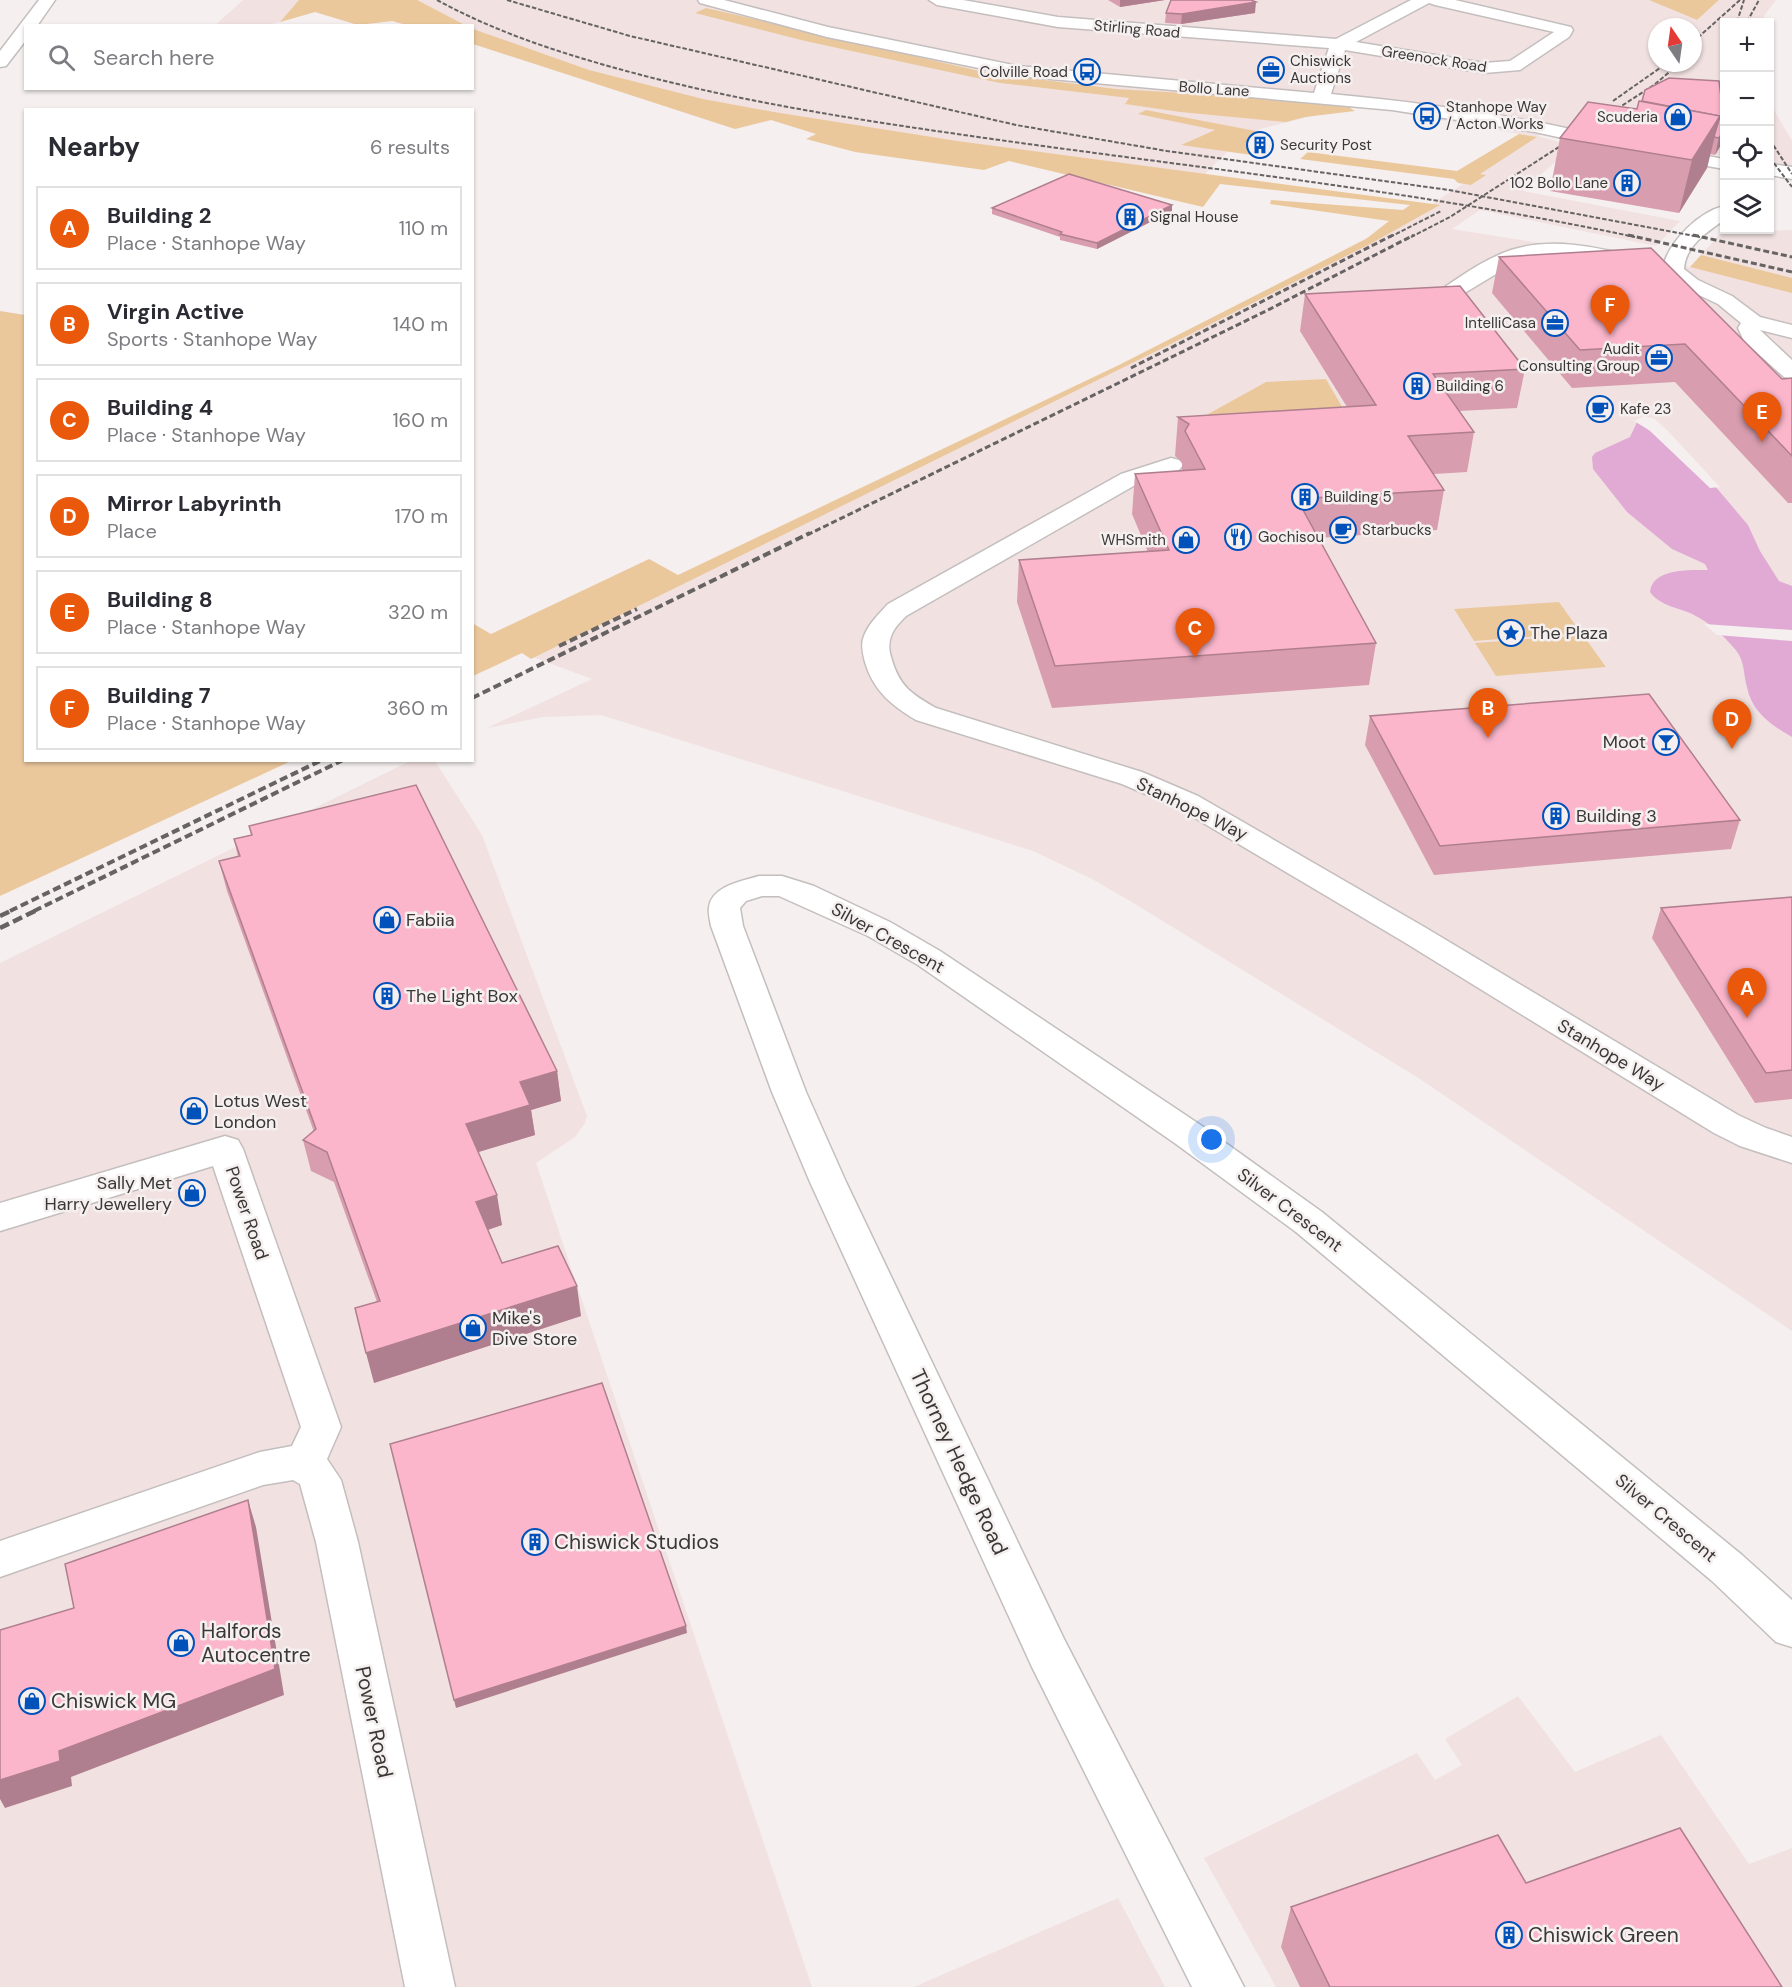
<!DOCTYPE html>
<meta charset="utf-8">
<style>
:root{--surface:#fff;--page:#f7f7f7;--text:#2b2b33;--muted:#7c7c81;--line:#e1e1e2;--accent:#ea580c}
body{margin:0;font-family:"DM Sans",sans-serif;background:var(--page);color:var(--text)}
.controls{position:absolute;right:18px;top:18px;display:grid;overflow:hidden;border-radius:0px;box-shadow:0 2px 4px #0004}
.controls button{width:54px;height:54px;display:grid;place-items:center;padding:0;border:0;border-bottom:2px solid var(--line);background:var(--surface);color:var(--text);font:30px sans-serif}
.compass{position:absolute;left:1648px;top:18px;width:54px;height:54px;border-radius:50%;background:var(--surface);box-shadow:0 2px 4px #0004;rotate:347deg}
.you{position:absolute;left:1212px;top:1140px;width:21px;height:21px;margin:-15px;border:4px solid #fff;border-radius:50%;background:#1a73e8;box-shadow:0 0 0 9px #1a73e833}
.badge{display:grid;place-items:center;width:39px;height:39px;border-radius:50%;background:var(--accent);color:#fff;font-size:20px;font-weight:700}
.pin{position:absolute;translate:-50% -50px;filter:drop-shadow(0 2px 3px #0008)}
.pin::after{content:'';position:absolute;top:32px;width:21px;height:18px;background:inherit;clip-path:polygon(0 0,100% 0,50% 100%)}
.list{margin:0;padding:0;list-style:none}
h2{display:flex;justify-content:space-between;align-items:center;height:78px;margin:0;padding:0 24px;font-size:26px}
h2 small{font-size:20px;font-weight:400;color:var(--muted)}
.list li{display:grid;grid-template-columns:39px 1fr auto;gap:18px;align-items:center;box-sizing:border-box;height:84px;margin:0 12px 12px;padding:0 12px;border:2px solid var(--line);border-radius:0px}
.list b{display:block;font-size:22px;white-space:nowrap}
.list p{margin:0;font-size:20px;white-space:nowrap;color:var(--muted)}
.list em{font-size:20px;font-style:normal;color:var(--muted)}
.icon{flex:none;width:33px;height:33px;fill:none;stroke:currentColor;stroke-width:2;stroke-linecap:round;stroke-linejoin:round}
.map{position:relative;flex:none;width:1792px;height:1987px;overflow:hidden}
.search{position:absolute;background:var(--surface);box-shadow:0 2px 4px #0004;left:24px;top:24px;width:450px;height:66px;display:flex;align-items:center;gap:15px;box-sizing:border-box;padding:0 21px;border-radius:0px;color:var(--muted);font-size:22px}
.panel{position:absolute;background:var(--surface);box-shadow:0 2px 4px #0004;left:24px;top:108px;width:450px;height:654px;border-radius:0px}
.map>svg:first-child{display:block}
</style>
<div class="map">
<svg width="1792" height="1987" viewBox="0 0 1792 1987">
<rect width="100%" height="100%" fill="#f5efef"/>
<g fill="#f1e2e1" fill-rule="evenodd">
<path d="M243,0H1649L1697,20L1719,0H1776L1764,16L1763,22H1724V156L1612,137L1554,124L1538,136L1573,146L1523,191L1680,221L1656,246L1480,210L1452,229L1690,267L1721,233L1730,230L1745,232L1792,230V1331L1420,1079L1135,904L1092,879L1033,851L601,715L543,717L487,728L592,679L522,653L1124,364L1432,204L1536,137L1357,105L1260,129L1227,152L1195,184L771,120L735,129L473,44L472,26L407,25L392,21L358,25L315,12L268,25L214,26ZM1657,27H1693V63H1657Z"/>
<path d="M1770,103L1792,141V167L1770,164Z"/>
<path d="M410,761H435L482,835L587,1116L585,1123L575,1137L536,1163L812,1987H0V963Z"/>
<path d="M1518,1696L1575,1772L1661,1735L1749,1864L1792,1848V1987H1276L1204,1858L1417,1753L1435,1780L1462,1765L1445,1739Z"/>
<path d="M1118,1898L1165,1987H914Z"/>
</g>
<g fill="#ebc89c">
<path d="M299,0H417L465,25H407L392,21L358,25L315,12L280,22Z"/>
<path d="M1649,0H1719L1697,20Z"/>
<path d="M706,8L988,73L1116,89L1354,103L1363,106L1350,108L1355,111L1305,117L1286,122L1180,112L1125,104L1129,98L1000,83L805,41L695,13Z"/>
<path d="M473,29L589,70L703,99L774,112L957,141L1440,205L1372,243L1183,338L531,659L522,653L473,676L472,623L491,634L649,559L678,575L1119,365L1366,239L1389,221L1270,204L1271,200L1403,210L1410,205L1220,184L1203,207L1009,161L984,170L855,152L806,139L816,134L771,120L735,129L473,44Z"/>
<path d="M1146,110L1261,132L1246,144L1252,155L1181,145L1215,130L1138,114Z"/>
<path d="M1519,134L1537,137L1480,174L1486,175L1471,185L1458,183L1454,179L1300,159L1308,152L1457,171Z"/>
<path d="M1701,255L1792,278V293L1690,267Z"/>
<path d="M0,311L25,315L26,760L291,761L0,896Z"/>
<path d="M1326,379L1352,424L1183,428L1266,382Z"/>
<path d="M1559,602L1581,633L1474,641L1454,609Z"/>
<path d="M1583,635L1606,667L1496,676L1475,643Z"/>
</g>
<path fill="#e0aad5" d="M1637,422L1693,460L1748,525L1760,551L1779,581L1792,586V737C1771,725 1752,712 1747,687C1743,672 1745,660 1734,648C1723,635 1710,623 1694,615C1679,607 1661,607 1650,592C1652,568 1691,570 1708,570L1705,564L1672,549L1627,512L1593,469L1592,457L1595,453L1630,437Z"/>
<g fill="#f5efef">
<path d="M1644,416L1655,419L1667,430L1720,487L1710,488L1649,430L1634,421Z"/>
<path d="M1704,624L1792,630V641L1717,635Z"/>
</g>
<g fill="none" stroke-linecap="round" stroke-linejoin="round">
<defs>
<g id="minor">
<path d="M39,0H55L37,26H26V40L6,66L0,67V51Z"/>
<path d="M698,0H724L828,27L1018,66L1314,93L1329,48L1058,27L937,5L929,0H963L1058,17L1336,39L1411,0H1455L1571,27L1573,30L1569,37L1520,70L1484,73L1345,50L1331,94C1426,103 1522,116 1614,139L1617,143L1614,147L1608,148L1535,132L1392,110L1018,76L827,37L700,3ZM1429,3L1435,5L1554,32L1510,61L1484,63L1356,42Z"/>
<path d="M1664,148L1724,159V169L1658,157L1655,153L1658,149Z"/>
<path d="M1770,164L1792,167V179L1770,175Z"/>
<path d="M1724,206V220C1707,232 1685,246 1684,269L1698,280L1732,296L1760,317L1792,325V338L1760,330L1792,360V379L1784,377L1744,341L1738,328L1741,323L1718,304L1684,288L1667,276L1595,261L1553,256L1534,257L1516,262L1438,309L1431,311L1424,309L1421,305L1424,301C1452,283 1479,261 1511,250C1560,234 1616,253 1664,263C1672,239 1699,212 1724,206Z"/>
<path d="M1171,458L1179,460L1183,465L1179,470L1137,484L906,616C902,620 897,625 894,630C889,638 888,648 891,657C899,686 911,694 936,708L1142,772L1198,796L1426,928L1738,1115L1766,1128L1792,1137V1163L1740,1146L1714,1133L1404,942L1178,808L1122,784L916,720C891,705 873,690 865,662C863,654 861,646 863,639C867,625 878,615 888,604L1121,474Z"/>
<path d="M759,876H782L814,886L890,922L940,951L1202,1126L1322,1212L1742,1555L1792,1600V1647L1776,1642L1712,1581L1296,1232L1176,1144L918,965L868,936L779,896H762L746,901L740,908L743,926L806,1092L846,1182L1064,1639L1244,1987H1192L1032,1667L810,1182L772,1092L711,926C710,920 708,913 709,907C712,886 742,881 759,876Z"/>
<path d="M225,1136L238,1140L243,1149L341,1427L327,1459L341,1480L358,1542L455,1987H405L316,1542L300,1484L293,1480L263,1485L0,1577V1541L260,1452L292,1446L301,1427L213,1166L0,1231V1203Z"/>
</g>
</defs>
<use href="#minor" stroke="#c4bebe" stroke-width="3"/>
<use href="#minor" fill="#fff" fill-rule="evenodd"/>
<g stroke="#666362" stroke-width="2" stroke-dasharray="4.5 2" stroke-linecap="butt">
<path d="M437,0C503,36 573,57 645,76C754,104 866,121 978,137C1197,168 1418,191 1635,237"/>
<path d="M507,0L630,36L1016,125L1167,151L1449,190L1700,237"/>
<path d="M1737,22L1744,0"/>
<path d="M1747,22L1759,0"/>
<path d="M1693,42L1740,0"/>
<path d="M1613,101L1667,63"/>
<path d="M1606,116L1654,85L1680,63"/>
<path d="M1770,140L1792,174"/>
<path d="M1770,158L1792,187"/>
<path d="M1390,237L1441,211"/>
<path d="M1411,237L1450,217L1573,138"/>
</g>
<g stroke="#666362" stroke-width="3" stroke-dasharray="6 3" stroke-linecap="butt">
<path d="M1628,235L1792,272"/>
<path d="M1693,235L1792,257"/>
<path d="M1131,368L1393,235"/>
<path d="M807,535L1268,310L1414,235"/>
</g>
<g stroke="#666362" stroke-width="4" stroke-dasharray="8 4" stroke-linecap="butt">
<path d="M559,646L637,609"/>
<path d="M472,698L810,533"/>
<path d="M10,911L322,760"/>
<path d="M34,911L343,760"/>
</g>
<g stroke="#666362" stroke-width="4.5" stroke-dasharray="10 4.5" stroke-linecap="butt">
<path d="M0,916L13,910"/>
<path d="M0,928L37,910"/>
</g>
</g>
<g fill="#d89daf">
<path d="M1108,0H1165L1120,7Z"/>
<path d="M1166,13H1255L1181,24L1165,23Z"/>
<path d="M1725,125V130L1721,145L1715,155L1710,154L1707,168L1679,213L1550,191L1560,138Z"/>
<path d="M1172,205V211L1097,249L1060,240V237L992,214V208Z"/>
<path d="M1499,257L1782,379L1792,378V503H1788L1675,382L1572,388L1492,293Z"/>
<path d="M1305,294L1525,369L1517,408L1459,411L1474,432L1467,472L1434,474L1444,490L1437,530L1318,538L1376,643L1369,685L1052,708L1017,602L1019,560L1148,552L1132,514L1135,474L1182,471V462L1175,456L1178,417L1347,407L1300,331Z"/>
<path d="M1370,716L1740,820L1731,849L1434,875L1365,745Z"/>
<path d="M249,826L557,1071L561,1101L531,1110L535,1135L478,1152L502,1225L488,1230L502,1263L581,1316L374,1383L377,1302L334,1182L311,1171L303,1140L314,1132L227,891L219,861L238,857L234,839L251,835Z"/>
<path d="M1792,897V1099L1755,1103L1652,938L1661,908Z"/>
<path d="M1526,1883L1782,1987H1300L1281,1947L1291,1907Z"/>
</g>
<g fill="#b07f8f">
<path d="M1120,0H1165L1120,7Z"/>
<path d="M1256,2L1255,13L1181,24L1182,14Z"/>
<path d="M1720,116L1707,168L1679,213L1692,160Z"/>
<path d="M1725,129L1721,145L1715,155L1719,138Z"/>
<path d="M1172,205V211L1097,249V243Z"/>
<path d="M557,1071L561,1101L531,1110L535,1135L472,1154L466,1124L520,1082Z"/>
<path d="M497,1195L502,1225L481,1232L476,1202Z"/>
<path d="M577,1286L581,1316L374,1383L366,1353Z"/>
<path d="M248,1500L256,1527L284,1695L71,1777L72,1786L5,1808L0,1799V1780Z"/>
<path d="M686,1626L687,1633L456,1708L454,1700Z"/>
</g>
<g fill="#fbb6cc" stroke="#b07f8f" stroke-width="1.5">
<path d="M1171,0H1251L1256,2L1182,14L1166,13Z"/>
<path d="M1669,78L1719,81L1725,129L1719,138L1714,137L1720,116L1642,101L1645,90Z"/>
<path d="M1639,101L1720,116L1692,160L1560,138L1588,102L1637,109Z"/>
<path d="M1069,174L1172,205L1097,243L1060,234L1062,232L992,208Z"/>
<path d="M1651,248L1782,379L1792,378V456L1685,344L1580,350L1499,257Z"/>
<path d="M1460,286L1525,369L1433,374L1474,432L1408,436L1444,490L1297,499L1376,643L1055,666L1019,560L1169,550L1135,474L1205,469L1185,431L1189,424L1178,417L1376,405L1305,294Z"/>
<path d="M1649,694L1740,820L1440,846L1370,716Z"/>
<path d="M416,785L557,1071L520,1082L530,1105L466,1124L497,1195L476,1202L502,1263L558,1246L577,1286L366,1353L355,1308L380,1301L327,1152L303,1140L316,1129L219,861L240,856L234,839L252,835L249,826Z"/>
<path d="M1792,897V1070L1766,1073L1661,908Z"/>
<path d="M602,1383L686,1626L454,1700L390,1444Z"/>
<path d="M248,1500L275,1669L59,1751L60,1761L0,1780V1630L74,1608L65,1564Z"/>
<path d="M1680,1828L1782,1987H1330L1291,1907L1498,1835L1526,1883Z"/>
</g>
<defs>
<symbol id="office-ring" viewBox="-11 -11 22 22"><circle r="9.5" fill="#f5efef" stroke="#0051ba" stroke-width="1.5"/><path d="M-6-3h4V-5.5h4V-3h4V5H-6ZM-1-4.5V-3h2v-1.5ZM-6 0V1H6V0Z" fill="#0051ba"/></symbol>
<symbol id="bus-ring" viewBox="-11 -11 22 22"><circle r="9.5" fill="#f5efef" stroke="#0051ba" stroke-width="1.5"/><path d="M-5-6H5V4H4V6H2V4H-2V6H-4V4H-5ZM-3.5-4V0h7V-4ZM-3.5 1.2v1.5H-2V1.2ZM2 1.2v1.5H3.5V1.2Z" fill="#0051ba"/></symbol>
<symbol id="shop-ring" viewBox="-11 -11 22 22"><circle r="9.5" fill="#f5efef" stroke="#0051ba" stroke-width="1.5"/><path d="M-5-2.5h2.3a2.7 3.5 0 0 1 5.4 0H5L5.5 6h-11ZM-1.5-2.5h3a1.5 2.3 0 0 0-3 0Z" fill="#0051ba"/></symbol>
<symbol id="building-ring" viewBox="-11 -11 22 22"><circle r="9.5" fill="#f5efef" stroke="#0051ba" stroke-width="1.5"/><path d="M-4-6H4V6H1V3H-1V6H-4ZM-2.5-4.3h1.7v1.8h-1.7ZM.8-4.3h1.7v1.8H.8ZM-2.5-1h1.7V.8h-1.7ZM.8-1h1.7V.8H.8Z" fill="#0051ba"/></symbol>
<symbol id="cafe-ring" viewBox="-11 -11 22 22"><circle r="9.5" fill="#f5efef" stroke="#0051ba" stroke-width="1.5"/><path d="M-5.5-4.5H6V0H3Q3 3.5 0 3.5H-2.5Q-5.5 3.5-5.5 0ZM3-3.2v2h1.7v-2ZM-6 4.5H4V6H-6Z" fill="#0051ba"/></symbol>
<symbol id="restaurant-ring" viewBox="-11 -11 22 22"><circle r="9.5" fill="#f5efef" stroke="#0051ba" stroke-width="1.5"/><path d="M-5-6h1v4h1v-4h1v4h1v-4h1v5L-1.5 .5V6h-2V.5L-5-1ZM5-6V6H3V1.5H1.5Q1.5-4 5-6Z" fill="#0051ba"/></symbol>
<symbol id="sight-ring" viewBox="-11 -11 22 22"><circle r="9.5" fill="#f5efef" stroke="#0051ba" stroke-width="1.5"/><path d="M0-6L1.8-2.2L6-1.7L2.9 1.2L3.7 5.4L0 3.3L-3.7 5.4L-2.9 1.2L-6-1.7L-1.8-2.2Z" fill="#0051ba"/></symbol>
<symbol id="bar-ring" viewBox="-11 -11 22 22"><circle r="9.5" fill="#f5efef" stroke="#0051ba" stroke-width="1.5"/><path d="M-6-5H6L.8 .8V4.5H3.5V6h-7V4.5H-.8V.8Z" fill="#0051ba"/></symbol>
</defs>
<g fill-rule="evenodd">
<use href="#office-ring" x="1256" y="55" width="30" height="30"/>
<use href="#bus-ring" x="1072" y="57" width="30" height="30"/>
<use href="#bus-ring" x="1412" y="101" width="30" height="30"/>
<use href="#shop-ring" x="1663" y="102" width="30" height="30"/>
<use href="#building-ring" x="1245" y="130" width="30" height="30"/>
<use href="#building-ring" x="1612" y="168" width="30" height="30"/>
<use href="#building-ring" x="1115" y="202" width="30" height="30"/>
<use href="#office-ring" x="1540" y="308" width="30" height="30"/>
<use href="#office-ring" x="1644" y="343" width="30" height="30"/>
<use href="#building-ring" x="1402" y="371" width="30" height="30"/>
<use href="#cafe-ring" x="1585" y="394" width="30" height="30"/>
<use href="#building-ring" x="1290" y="482" width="30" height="30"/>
<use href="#cafe-ring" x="1328" y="515" width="30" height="30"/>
<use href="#restaurant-ring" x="1223" y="522" width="30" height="30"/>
<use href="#shop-ring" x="1171" y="525" width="30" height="30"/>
<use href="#sight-ring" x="1496" y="618" width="30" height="30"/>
<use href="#bar-ring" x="1651" y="727" width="30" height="30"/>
<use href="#building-ring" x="1541" y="801" width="30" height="30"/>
<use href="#shop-ring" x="372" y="905" width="30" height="30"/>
<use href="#building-ring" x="372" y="981" width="30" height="30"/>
<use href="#shop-ring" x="179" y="1096" width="30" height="30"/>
<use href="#shop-ring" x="177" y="1178" width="30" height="30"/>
<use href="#shop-ring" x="458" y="1313" width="30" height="30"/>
<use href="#building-ring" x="520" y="1527" width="30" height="30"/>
<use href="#shop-ring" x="166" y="1628" width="30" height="30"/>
<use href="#shop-ring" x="17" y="1686" width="30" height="30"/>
<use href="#building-ring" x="1494" y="1920" width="30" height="30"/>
</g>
<g text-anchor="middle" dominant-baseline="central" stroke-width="5" stroke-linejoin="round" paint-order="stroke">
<g font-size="15" fill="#3a3837" stroke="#f5efef">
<text transform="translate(1137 29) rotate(5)">Stirling Road</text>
<text transform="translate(1434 59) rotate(9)">Greenock Road</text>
<text transform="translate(1214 89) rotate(4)">Bollo Lane</text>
</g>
<g font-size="15" fill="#3a3837" stroke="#f5efef" text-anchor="start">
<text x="1290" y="61">Chiswick<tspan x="1290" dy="17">Auctions</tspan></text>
<text x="1068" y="72" text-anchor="end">Colville Road</text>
<text x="1446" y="107">Stanhope Way<tspan x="1446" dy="17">/ Acton Works</tspan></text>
<text x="1658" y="117" text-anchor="end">Scuderia</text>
<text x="1280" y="145">Security Post</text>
<text x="1608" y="183" text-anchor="end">102 Bollo Lane</text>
<text x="1150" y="217">Signal House</text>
<text x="1536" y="323" text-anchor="end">IntelliCasa</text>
<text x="1640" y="349" text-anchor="end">Audit<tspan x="1640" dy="17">Consulting Group</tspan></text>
<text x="1436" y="386">Building 6</text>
<text x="1620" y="409">Kafe 23</text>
<text x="1324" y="497">Building 5</text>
<text x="1362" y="530">Starbucks</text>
<text x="1258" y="537">Gochisou</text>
<text x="1166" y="540" text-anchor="end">WHSmith</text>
</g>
<g font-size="18" fill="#3a3837" stroke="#f5efef" text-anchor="start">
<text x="1530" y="633">The Plaza</text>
<text x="1646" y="742" text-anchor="end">Moot</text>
<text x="1576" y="816">Building 3</text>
<text x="406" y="920">Fabiia</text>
<text x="406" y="996">The Light Box</text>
<text x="214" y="1101">Lotus West<tspan x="214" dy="21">London</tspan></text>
<text x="172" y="1183" text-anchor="end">Sally Met<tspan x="172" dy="21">Harry Jewellery</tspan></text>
<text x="492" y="1318">Mike's<tspan x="492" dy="21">Dive Store</tspan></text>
</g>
<g font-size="18" fill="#3a3837" stroke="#f5efef">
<text transform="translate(1192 809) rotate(26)">Stanhope Way</text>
<text transform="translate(888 938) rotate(29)">Silver Crescent</text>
<text transform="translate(1611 1055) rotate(31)">Stanhope Way</text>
<text transform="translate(1290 1210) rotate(37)">Silver Crescent</text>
<text transform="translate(247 1213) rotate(71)">Power Road</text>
<text transform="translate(1666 1518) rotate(40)">Silver Crescent</text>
</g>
<g font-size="21" fill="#3a3837" stroke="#f5efef">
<text transform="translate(959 1462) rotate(65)">Thorney Hedge Road</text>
<text transform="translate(374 1722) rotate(78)">Power Road</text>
</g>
<g font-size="21" fill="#3a3837" stroke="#f5efef" text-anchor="start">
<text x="554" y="1542">Chiswick Studios</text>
<text x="201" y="1631">Halfords<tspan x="201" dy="24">Autocentre</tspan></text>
<text x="51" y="1701">Chiswick MG</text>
<text x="1528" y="1935">Chiswick Green</text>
</g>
</g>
</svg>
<div class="controls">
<button>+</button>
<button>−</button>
<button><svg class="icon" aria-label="locate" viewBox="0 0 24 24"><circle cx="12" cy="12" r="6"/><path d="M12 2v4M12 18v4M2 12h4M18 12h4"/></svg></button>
<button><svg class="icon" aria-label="layers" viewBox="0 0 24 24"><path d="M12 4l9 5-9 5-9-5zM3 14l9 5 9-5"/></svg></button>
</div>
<svg class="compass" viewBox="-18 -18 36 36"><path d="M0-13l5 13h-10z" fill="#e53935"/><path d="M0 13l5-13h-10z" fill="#7c7c81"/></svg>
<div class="you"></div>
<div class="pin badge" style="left:1747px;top:1018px">A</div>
<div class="pin badge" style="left:1488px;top:738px">B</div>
<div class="pin badge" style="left:1195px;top:658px">C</div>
<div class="pin badge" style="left:1732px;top:749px">D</div>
<div class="pin badge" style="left:1762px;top:442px">E</div>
<div class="pin badge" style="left:1610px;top:335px">F</div>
<div class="search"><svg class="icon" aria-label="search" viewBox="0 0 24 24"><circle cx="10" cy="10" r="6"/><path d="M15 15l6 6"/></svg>Search here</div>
<section class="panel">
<h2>Nearby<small>6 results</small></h2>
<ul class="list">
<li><span class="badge">A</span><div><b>Building 2</b><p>Place · Stanhope Way</p></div><em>110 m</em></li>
<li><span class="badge">B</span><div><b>Virgin Active</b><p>Sports · Stanhope Way</p></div><em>140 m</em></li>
<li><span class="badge">C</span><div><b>Building 4</b><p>Place · Stanhope Way</p></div><em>160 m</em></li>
<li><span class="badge">D</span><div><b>Mirror Labyrinth</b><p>Place</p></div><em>170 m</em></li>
<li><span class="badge">E</span><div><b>Building 8</b><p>Place · Stanhope Way</p></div><em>320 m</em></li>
<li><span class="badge">F</span><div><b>Building 7</b><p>Place · Stanhope Way</p></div><em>360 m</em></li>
</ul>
</section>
</div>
